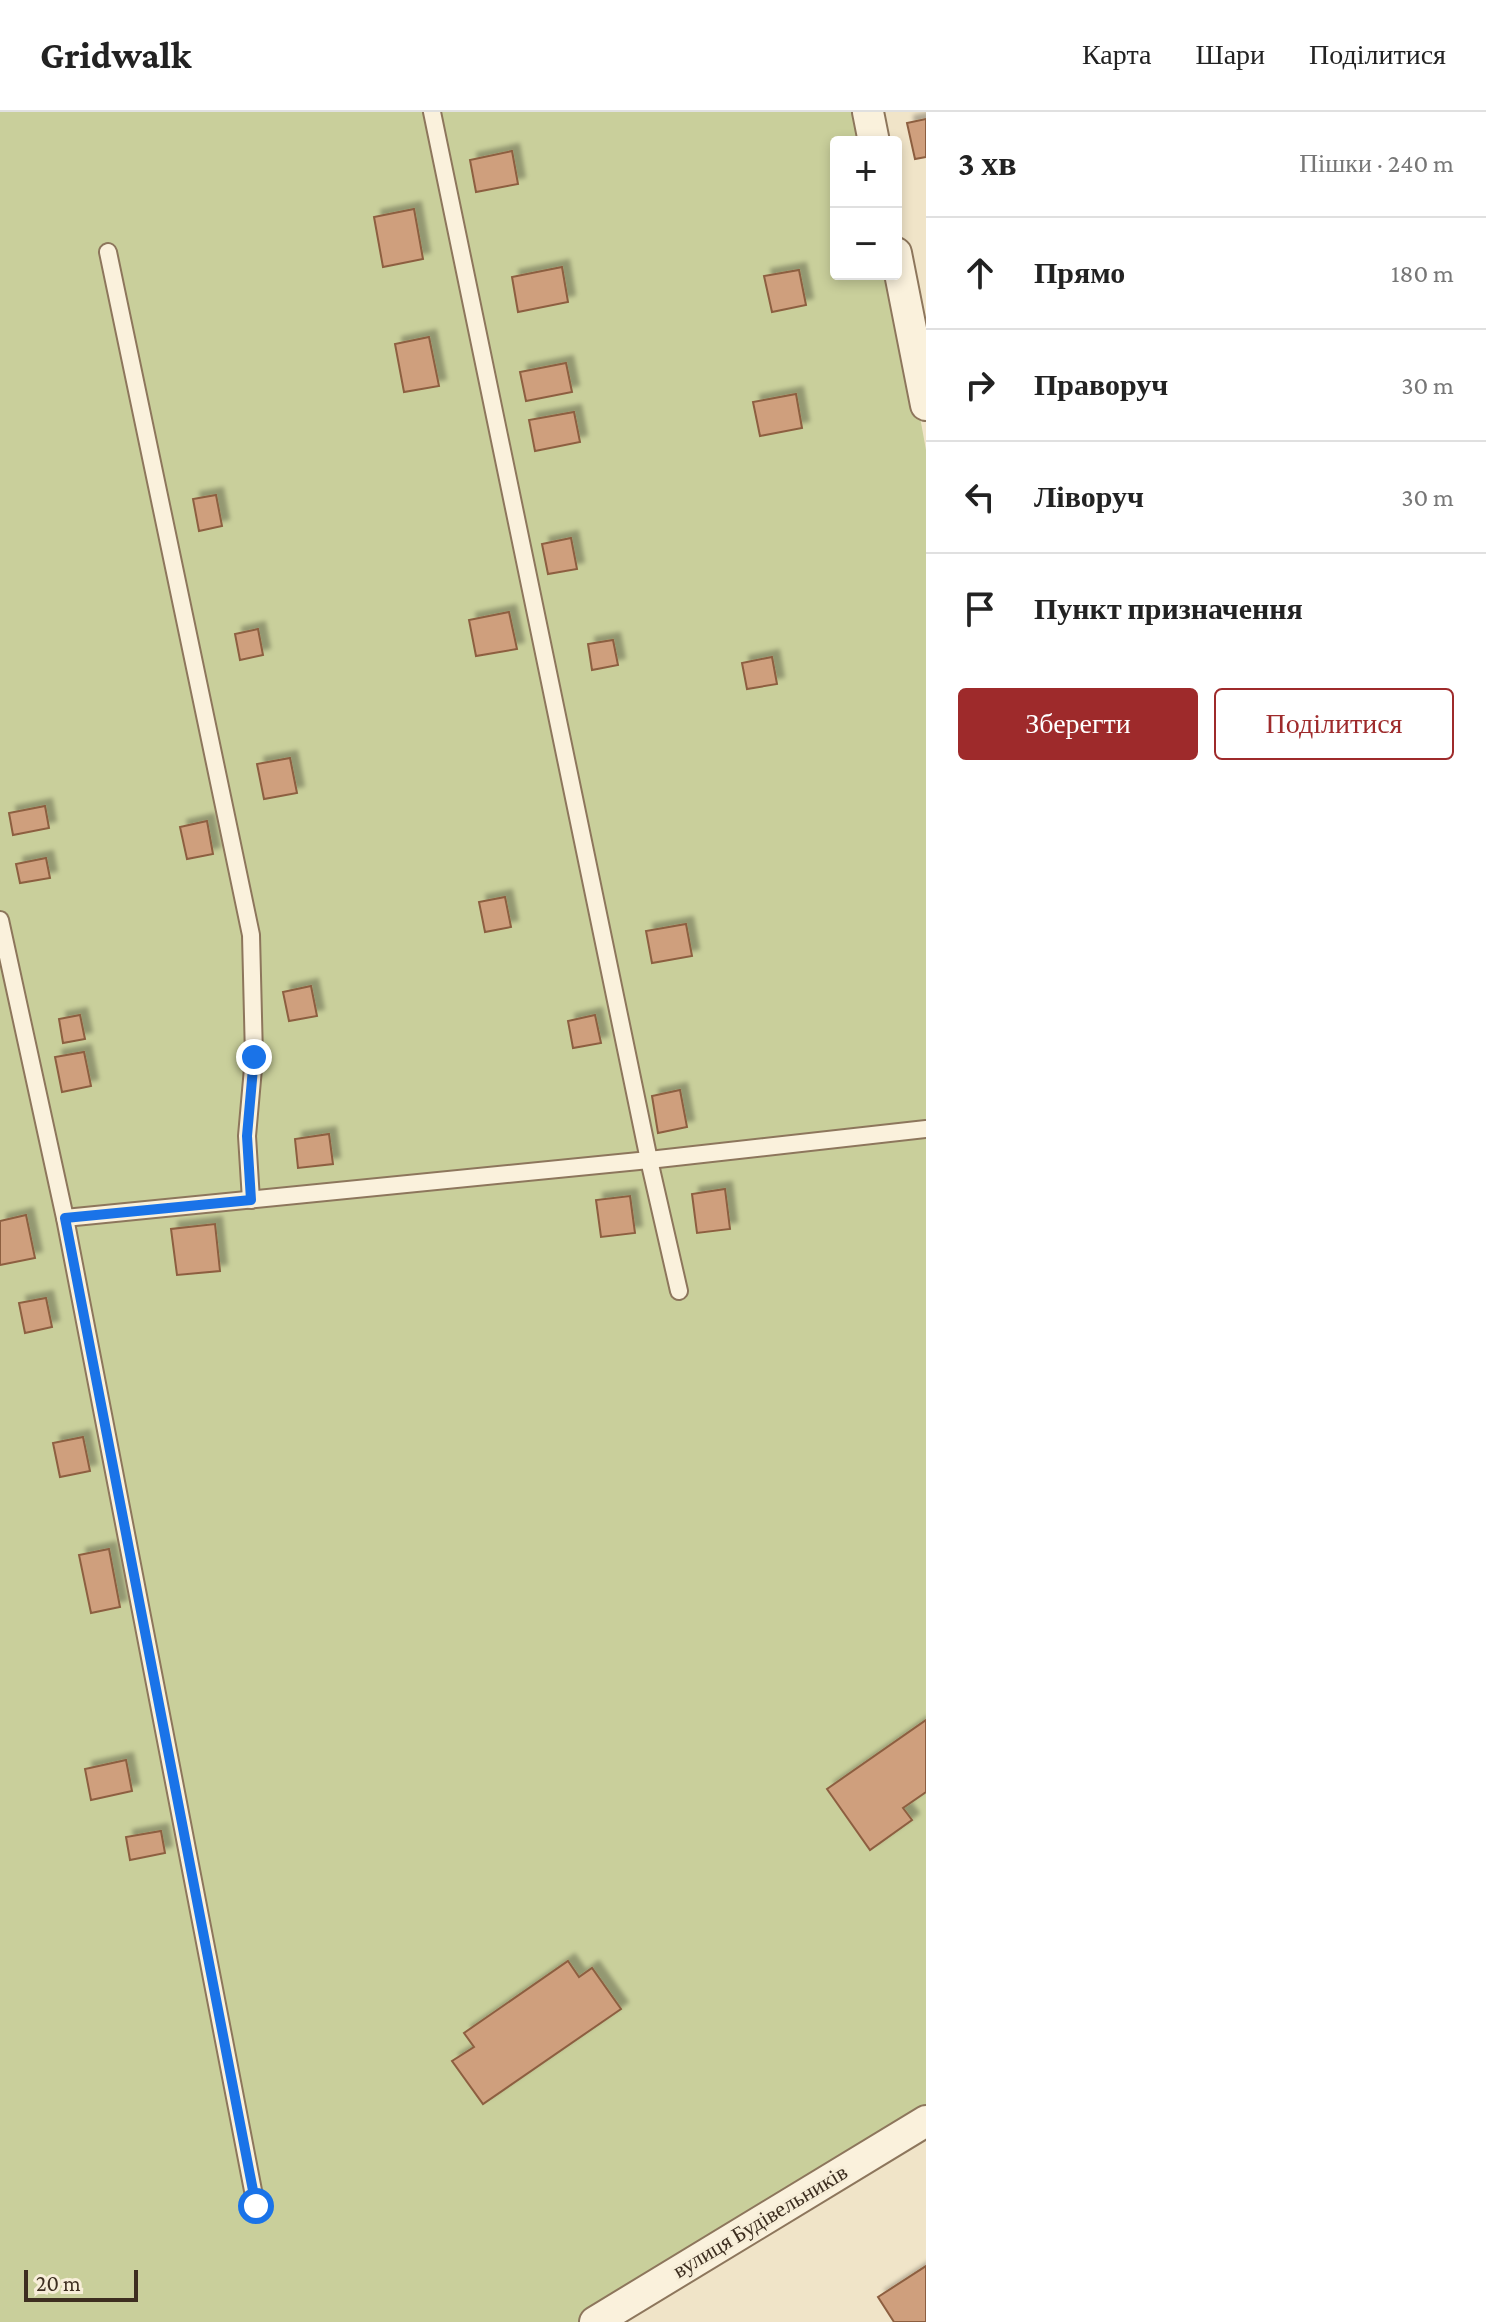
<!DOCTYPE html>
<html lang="uk">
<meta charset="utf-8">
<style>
:root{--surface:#fff;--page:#f2f2f2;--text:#222;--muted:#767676;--line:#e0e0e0;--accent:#9e2a2b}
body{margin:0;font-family:"Crimson Pro",serif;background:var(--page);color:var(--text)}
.controls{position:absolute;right:24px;top:24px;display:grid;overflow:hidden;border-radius:8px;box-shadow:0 4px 12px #0003}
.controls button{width:72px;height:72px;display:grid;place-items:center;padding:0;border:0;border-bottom:2px solid var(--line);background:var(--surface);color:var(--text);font:40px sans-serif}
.scale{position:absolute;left:24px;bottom:20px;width:114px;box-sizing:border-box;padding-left:8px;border:4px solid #3d2e20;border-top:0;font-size:22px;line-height:28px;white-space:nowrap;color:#3d2e20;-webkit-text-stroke:6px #f7eed8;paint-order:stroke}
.stop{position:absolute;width:24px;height:24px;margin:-18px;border:6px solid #1a73e8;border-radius:50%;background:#fff}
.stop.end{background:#1a73e8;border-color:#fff;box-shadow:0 2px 8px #0008}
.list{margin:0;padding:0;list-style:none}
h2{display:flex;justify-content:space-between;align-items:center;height:104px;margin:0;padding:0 32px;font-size:34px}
h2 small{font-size:26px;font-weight:400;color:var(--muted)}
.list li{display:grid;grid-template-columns:52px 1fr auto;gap:24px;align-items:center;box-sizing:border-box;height:112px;padding:0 32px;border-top:2px solid var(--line)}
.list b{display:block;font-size:30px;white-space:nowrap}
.list em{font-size:26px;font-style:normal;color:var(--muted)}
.actions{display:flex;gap:16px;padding:24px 32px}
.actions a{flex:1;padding:18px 0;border:2px solid var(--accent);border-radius:8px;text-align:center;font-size:28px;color:var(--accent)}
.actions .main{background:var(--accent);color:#fff}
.icon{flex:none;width:44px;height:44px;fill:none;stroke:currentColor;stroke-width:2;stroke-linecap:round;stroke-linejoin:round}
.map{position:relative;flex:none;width:926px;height:2210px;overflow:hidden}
header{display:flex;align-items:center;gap:48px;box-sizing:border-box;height:112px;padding:0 40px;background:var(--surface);border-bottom:2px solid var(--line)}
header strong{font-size:38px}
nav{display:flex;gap:44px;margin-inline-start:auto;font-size:28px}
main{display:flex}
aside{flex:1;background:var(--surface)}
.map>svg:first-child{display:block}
</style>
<header>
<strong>Gridwalk</strong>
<nav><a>Карта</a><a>Шари</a><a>Поділитися</a></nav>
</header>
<main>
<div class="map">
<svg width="926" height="2210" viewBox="0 0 926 2210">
<defs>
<filter id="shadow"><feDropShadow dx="7" dy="-7" stdDeviation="2" flood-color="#0004"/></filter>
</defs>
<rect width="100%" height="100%" fill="#f0e4c8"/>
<path fill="#c9cf9b" d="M0,0H865L871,30H836V162H894L926,338V2009L595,2210H0Z"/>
<g fill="#cf9f7d" stroke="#8d5f41" stroke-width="2" filter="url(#shadow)">
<path d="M926,7V45L915,47L907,11Z"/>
<path d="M512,39L518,72L476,80L470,48Z"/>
<path d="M414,97L423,147L383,155L374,105Z"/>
<path d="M562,155L568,190L518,200L512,165Z"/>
<path d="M799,158L806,193L772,200L764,164Z"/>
<path d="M429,225L439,274L404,280L395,232Z"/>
<path d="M566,251L572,280L526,289L520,260Z"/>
<path d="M796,282L802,316L760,324L753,290Z"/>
<path d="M574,300L580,330L535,339L529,308Z"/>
<path d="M216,383L222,414L199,419L193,387Z"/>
<path d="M571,426L577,457L548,462L542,432Z"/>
<path d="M509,500L517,537L476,544L469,508Z"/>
<path d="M258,517L263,543L240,548L235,522Z"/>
<path d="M613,528L618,553L592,558L588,532Z"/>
<path d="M772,545L777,572L747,577L742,551Z"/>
<path d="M290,646L297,681L264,687L257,652Z"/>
<path d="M45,694L49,716L13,723L9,701Z"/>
<path d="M207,709L213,742L187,747L180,715Z"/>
<path d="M46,746L50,766L20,771L16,752Z"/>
<path d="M505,785L511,815L485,820L479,790Z"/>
<path d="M686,812L692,844L652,851L646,819Z"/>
<path d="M311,874L317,904L289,909L283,880Z"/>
<path d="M80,903L85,927L63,931L59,907Z"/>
<path d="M595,903L601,931L573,936L568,909Z"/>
<path d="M84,940L91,974L62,980L55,945Z"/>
<path d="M680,978L687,1015L658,1021L652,984Z"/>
<path d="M329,1022L333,1052L298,1056L295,1027Z"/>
<path d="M725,1077L730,1117L697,1121L692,1082Z"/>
<path d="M630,1084L635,1121L601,1125L596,1088Z"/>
<path d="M26,1103L35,1146L0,1153V1109Z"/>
<path d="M215,1112L220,1159L177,1163L171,1117Z"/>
<path d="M46,1186L52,1215L25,1221L19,1191Z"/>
<path d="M83,1325L90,1359L60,1365L53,1331Z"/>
<path d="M109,1437L120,1495L91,1501L79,1443Z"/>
<path d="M926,1608V1680L903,1696L912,1708L870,1738L827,1677Z"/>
<path d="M126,1648L132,1679L91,1688L85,1657Z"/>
<path d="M161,1719L165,1741L130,1748L126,1725Z"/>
<path d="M568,1849L579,1865L592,1856L621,1897L483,1992L452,1949L474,1935L464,1921Z"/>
<path d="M926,2154V2210H894L878,2185Z"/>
</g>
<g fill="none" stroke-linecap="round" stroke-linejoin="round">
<defs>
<g id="lane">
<path d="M432,0L649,1048L679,1179"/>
<path d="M108,140L251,823L254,945L247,1024L251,1088"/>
<path d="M0,808L65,1106L256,2094"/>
<path d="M65,1106L649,1048L926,1017"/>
</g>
<g id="street">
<path d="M868,0L874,30"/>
<path d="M896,141L926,293"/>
<path d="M595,2210L926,2009"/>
</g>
</defs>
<use href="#lane" stroke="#8d765c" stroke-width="20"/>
<use href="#street" stroke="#8d765c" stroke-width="34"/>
<use href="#lane" stroke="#faf1dc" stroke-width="16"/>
<use href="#street" stroke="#faf1dc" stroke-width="30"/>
</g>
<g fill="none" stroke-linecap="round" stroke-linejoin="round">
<path stroke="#1a73e8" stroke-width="10" d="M254,945L247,1024L251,1088L65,1106L256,2094"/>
</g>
<g text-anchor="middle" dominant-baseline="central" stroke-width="6" stroke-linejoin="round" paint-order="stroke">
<g font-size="22" fill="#3d2e20" stroke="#f7eed8">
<text transform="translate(760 2109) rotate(-31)">вулиця Будівельників</text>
</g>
</g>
</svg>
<div class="controls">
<button>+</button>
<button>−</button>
</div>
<div class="scale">20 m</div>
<div class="stop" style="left:256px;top:2094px"></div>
<div class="stop end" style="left:254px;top:945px"></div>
</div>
<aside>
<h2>3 хв<small>Пішки · 240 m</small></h2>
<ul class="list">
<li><svg class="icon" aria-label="ahead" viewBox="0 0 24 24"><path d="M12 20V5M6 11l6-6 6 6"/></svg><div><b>Прямо</b></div><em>180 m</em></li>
<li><svg class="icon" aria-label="right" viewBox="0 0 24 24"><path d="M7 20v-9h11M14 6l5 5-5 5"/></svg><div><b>Праворуч</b></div><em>30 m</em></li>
<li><svg class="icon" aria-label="left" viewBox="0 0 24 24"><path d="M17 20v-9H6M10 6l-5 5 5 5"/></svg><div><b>Ліворуч</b></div><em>30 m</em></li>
<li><svg class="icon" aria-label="arrive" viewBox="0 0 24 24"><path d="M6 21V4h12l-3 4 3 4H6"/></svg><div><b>Пункт призначення</b></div></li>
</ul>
<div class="actions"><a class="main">Зберегти</a><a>Поділитися</a></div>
</aside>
</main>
